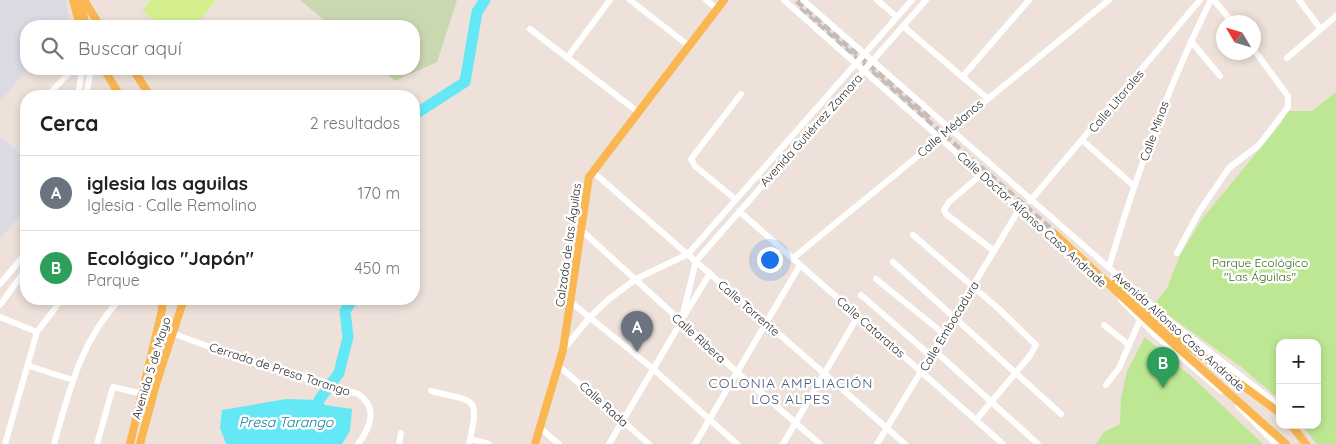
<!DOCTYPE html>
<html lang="es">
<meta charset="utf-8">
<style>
:root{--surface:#fff;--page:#f6f6f6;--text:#202124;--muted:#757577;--line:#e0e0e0;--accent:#347cff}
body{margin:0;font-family:Quicksand,sans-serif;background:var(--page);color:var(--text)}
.controls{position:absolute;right:15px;bottom:15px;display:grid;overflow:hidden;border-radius:10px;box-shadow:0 2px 8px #0003}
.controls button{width:45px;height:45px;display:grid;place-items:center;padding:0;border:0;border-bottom:1px solid var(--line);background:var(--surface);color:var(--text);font:25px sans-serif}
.compass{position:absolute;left:1216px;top:15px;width:45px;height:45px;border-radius:50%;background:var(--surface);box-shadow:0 2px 8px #0003;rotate:308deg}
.you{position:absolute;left:769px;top:259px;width:18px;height:18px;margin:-12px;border:4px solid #fff;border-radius:50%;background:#1a73e8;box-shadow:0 0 0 8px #1a73e833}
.badge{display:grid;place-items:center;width:32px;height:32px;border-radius:50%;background:var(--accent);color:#fff;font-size:16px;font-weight:700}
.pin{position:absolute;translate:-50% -41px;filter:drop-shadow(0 1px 2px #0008)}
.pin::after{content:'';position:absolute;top:26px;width:18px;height:15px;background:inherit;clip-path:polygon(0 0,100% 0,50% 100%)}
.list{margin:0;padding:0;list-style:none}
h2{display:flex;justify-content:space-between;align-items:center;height:65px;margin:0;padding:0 20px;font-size:21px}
h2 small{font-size:16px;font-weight:400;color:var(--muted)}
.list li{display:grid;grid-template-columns:32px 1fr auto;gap:15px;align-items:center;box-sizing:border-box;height:75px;padding:0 20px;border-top:1px solid var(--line)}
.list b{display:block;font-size:19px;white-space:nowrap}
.list p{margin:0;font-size:16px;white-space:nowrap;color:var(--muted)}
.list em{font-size:16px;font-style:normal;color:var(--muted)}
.icon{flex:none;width:28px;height:28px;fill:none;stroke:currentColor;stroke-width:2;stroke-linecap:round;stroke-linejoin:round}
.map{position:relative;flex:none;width:1336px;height:444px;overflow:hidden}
.search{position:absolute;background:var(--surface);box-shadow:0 2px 8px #0003;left:20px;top:20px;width:400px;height:55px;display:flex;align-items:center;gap:12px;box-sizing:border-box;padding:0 18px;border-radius:20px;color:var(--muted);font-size:19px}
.panel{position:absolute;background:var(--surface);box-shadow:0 2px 8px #0003;left:20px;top:90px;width:400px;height:215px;border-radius:20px}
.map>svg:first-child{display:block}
</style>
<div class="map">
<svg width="1336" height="444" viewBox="0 0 1336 444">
<rect width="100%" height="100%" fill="#ede1da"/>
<g fill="#dcdbe4">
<path d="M0,0H66L69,17L61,26H26L27,69L0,102Z"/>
<path d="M0,137L26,158V208L0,239Z"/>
</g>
<g fill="#bde792">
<path d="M1336,92V444H1317L1301,425H1317V343H1280V400L1240,366L1154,305L1167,288L1180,255L1202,219L1282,122L1287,111H1312Z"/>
<path d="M1145,337L1193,378L1263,444H1096L1104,432L1120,424L1121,398L1127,371Z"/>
</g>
<path fill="#cad8b0" d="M300,0H457L437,62L395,81L381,69H414V26H331Z"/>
<path fill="#d6ef8d" d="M151,0H216L195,26H161L142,10Z"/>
<path fill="#65e8f6" d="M286,399L319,400L325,405L352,409L350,431L342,444H226L220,428L222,410Z"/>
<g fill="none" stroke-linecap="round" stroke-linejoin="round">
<g stroke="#65e8f6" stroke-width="11">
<path d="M414,115L465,82L477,12L485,0"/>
<path d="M316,414L319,400L339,373L348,337L345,311L353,299"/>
</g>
<g stroke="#c6bcb7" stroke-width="8" stroke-dasharray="8 4" stroke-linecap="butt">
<path d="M798,0L930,117"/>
<path d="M799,10L1056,235"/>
</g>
<g stroke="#fff" stroke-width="6">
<path d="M630,0L689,46"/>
<path d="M706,0L717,9"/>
<path d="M784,0L1072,255"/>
<path d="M803,0L1171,322L1272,400L1279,410"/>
<path d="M877,0L897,17"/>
<path d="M1214,0L1232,22"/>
<path d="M1299,0L1320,28"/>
<path d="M903,26L987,98"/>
<path d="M530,29L638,112"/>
<path d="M1191,41L1220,76"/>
<path d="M567,58L610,0"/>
<path d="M1287,58L1336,16"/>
<path d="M963,76L1029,0"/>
<path d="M47,96L70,72"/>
<path d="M78,96L82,69"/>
<path d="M86,96L91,69"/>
<path d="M1082,140L1134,186"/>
<path d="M592,171L905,444"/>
<path d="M982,174L949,202L944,210L946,214L994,251"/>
<path d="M735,199L695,166L691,159L741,94"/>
<path d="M1030,201L1200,0"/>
<path d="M739,211L1003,444"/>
<path d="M580,229L738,373L820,444"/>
<path d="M913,235L999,309L1036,345L1029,357L976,420"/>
<path d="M1177,253L1199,212L1229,168L1259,145L1288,107V96L1254,50"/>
<path d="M793,258L1109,0"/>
<path d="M893,262L1061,414"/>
<path d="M1109,267C1136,175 1168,86 1211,0"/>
<path d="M876,279L944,334"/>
<path d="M0,284L26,253"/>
<path d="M861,295L931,356"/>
<path d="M1121,300L1154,334L1221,391"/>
<path d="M572,303L652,368L737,444"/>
<path d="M0,305L26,269"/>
<path d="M684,316L710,273"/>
<path d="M0,317L37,332"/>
<path d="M1104,325L1129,345"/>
<path d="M174,334L269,368L358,394C379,408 370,428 358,444"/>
<path d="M563,350L590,317L609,299L636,279L688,254L912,0"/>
<path d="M934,350L1038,444"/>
<path d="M29,366L73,380"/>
<path d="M559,366L649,444"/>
<path d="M1106,385L1119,368L1140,320"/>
<path d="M431,391C476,403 480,394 469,444"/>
<path d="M1238,406L1276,444"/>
<path d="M540,428L559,444"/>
<path d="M470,439L489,444"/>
<path d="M5,444L37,332L62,299"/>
<path d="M54,444C70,389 80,342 120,299"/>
<path d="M97,444L113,387L143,394"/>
<path d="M399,444L401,433"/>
<path d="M609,444L681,322L696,261L926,0"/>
<path d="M695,444L800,265"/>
<path d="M783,444L858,316"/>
<path d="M877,444L1020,208"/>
</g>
<g stroke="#fab751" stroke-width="8">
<path d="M73,0L80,26"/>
<path d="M80,0L86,26"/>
<path d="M84,0L100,26"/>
<path d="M104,69L120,96"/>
<path d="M133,69L150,96"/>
<path d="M1056,235L1157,329L1286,444"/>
<path d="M1116,281L1183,342L1280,413"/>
<path d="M1291,425L1306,444"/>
<path d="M130,444L162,310V299"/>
<path d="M140,444L157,381L184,299"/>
<path d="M535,444L563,350L589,177L724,0"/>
</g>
</g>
<g text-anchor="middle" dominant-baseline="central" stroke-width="5" stroke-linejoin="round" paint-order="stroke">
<g font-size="12" fill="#292929" stroke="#fff">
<text transform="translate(1116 101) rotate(-50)">Calle Litorales</text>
<text transform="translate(950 128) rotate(-40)">Calle Médanos</text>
<text transform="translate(811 130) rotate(-48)">Avenida Gutiérrez Zamora</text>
<text transform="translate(1154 131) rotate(-70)">Calle Minas</text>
<text transform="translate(1032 219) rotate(42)">Calle Doctor Alfonso Caso Andrade</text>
<text transform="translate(568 245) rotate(-82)">Calzada de las Águilas</text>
<text transform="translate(749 308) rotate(41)">Calle Torrente</text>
<text transform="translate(949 326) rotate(-59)">Calle Embocadura</text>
<text transform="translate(871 327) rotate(41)">Calle Cataratas</text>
<text transform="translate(1179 331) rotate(42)">Avenida Alfonso Caso Andrade</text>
<text transform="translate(699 338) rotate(42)">Calle Ribera</text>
<text transform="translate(151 368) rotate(-73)">Avenida 5 de Mayo</text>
<text transform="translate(280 369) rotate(18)">Cerrada de Presa Tarango</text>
<text transform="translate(604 404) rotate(42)">Calle Rada</text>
</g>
<g font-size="12" fill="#356b15" stroke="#fff">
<text x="1260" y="262">Parque Ecológico<tspan x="1260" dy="14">"Las Águilas"</tspan></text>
</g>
<g font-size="14" letter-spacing="1" fill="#47597d" stroke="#fff">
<text x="791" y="383">COLONIA AMPLIACIÓN<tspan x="791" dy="16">LOS ALPES</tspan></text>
</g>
<g font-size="14" font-style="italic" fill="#05809b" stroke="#fff">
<text x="286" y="422">Presa Tarango</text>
</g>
</g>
</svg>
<div class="controls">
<button>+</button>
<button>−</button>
</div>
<svg class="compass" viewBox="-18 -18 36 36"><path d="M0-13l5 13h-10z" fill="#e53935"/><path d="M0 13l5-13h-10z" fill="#757577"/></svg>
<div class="you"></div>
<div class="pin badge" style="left:637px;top:352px;background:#6b7280">A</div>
<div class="pin badge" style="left:1163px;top:388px;background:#2e9e5b">B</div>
<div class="search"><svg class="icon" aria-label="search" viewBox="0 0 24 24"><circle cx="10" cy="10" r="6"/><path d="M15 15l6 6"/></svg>Buscar aquí</div>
<section class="panel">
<h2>Cerca<small>2 resultados</small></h2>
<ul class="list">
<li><span class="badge" style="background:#6b7280">A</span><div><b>iglesia las aguilas</b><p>Iglesia · Calle Remolino</p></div><em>170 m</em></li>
<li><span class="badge" style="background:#2e9e5b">B</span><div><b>Ecológico &quot;Japón&quot;</b><p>Parque</p></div><em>450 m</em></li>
</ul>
</section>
</div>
